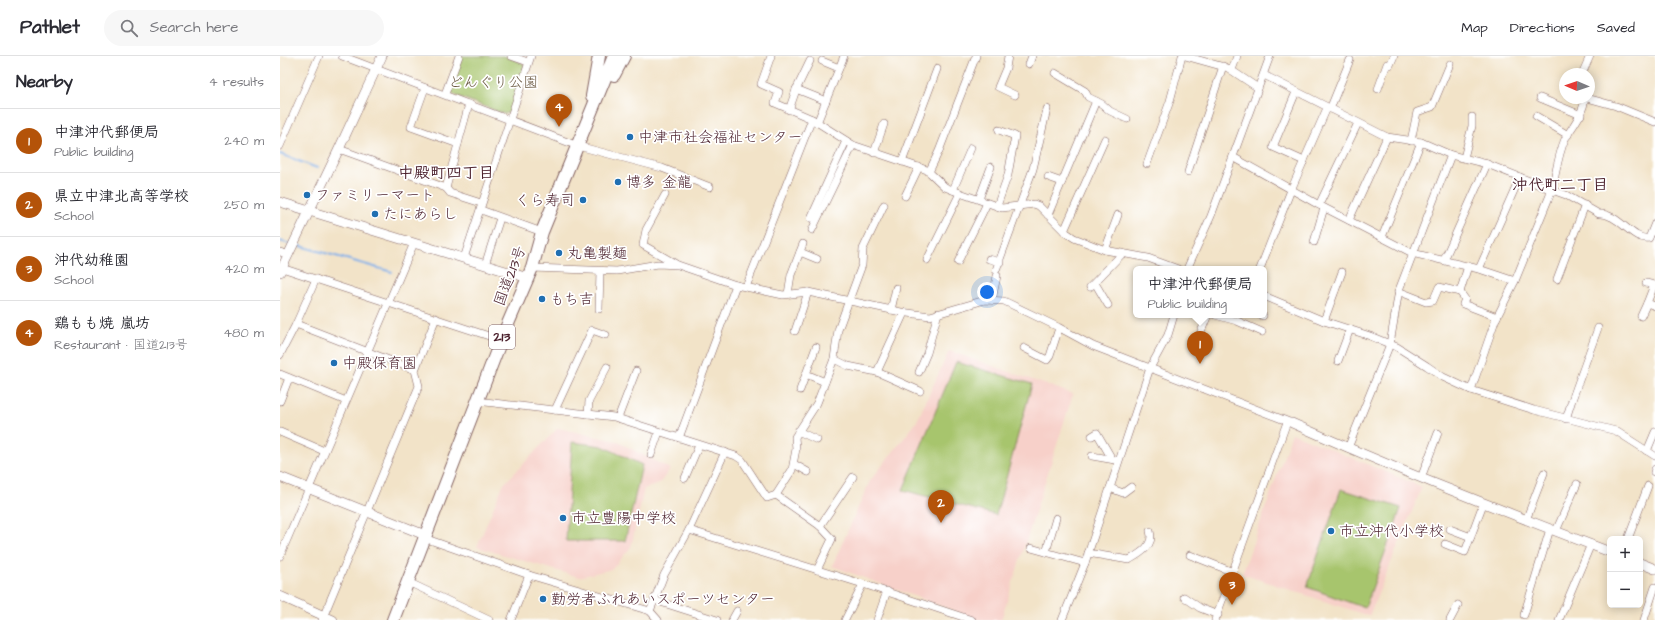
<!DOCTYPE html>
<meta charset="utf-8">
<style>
:root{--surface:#fff;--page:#f7f7f7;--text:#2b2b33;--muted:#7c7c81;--line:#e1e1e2;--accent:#b45309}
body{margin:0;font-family:"Architects Daughter","Klee One",sans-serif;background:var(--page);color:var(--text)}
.controls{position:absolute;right:12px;bottom:12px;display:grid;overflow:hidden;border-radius:6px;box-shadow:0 2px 10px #0003}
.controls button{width:36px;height:36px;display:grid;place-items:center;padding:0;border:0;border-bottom:1px solid var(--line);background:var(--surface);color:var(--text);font:20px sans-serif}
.compass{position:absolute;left:1279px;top:12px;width:36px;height:36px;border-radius:50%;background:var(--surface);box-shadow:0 2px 10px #0003;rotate:272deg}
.you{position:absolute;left:707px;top:236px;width:14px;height:14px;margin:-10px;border:3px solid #fff;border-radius:50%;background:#1a73e8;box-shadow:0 0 0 6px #1a73e833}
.badge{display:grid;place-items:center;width:26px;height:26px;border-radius:50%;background:var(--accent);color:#fff;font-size:13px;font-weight:700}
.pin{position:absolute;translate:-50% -33px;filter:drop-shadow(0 1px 2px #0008)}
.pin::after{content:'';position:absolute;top:21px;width:14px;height:12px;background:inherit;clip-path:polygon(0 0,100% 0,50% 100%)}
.popup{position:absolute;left:853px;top:210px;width:134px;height:52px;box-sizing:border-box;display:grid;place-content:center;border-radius:6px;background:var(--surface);filter:drop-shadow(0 1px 3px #0005);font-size:13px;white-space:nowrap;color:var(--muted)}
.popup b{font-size:15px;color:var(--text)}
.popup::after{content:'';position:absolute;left:50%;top:100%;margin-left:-8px;border:8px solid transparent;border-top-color:var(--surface)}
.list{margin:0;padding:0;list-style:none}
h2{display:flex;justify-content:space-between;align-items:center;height:52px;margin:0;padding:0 16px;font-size:17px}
h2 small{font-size:13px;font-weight:400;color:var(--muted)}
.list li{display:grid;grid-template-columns:26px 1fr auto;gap:12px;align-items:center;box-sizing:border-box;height:64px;padding:0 16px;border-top:1px solid var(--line)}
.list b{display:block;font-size:15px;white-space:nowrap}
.list p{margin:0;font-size:13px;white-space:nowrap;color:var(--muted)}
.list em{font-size:13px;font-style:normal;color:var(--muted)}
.icon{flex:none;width:22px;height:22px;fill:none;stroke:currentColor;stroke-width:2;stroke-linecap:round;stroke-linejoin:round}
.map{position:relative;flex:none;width:1375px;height:564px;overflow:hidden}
header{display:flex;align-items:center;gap:24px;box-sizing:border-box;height:56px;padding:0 20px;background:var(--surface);border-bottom:1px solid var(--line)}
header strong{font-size:19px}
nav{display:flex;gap:22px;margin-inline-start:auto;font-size:14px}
.search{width:280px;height:36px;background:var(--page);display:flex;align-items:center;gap:10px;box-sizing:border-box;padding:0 14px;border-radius:22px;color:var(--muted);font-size:15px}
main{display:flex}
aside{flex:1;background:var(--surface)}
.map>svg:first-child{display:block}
</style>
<header>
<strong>Pathlet</strong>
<div class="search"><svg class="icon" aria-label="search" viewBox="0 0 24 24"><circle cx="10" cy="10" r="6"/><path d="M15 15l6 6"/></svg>Search here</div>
<nav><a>Map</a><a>Directions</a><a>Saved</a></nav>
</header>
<main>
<aside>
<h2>Nearby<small>4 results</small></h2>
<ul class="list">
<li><span class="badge">1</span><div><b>中津沖代郵便局</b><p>Public building</p></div><em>240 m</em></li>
<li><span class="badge">2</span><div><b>県立中津北高等学校</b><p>School</p></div><em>250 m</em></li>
<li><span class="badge">3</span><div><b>沖代幼稚園</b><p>School</p></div><em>420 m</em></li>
<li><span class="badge">4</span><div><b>鶏もも焼 嵐坊</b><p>Restaurant · 国道213号</p></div><em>480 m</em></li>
</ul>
</aside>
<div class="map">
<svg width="1375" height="564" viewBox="0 0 1375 564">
<rect width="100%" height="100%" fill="#fff"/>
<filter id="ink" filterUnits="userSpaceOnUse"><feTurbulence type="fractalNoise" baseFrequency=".025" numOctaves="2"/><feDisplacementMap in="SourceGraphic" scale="8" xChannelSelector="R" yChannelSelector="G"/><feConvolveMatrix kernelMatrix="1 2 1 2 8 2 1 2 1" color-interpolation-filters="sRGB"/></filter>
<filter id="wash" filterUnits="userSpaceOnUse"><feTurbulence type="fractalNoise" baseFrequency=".012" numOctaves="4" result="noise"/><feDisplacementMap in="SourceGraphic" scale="16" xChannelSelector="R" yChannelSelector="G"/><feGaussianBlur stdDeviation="0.9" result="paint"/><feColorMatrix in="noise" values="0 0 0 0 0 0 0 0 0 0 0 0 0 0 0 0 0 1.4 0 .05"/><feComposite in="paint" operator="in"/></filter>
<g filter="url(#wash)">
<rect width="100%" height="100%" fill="#f2e3c8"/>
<g fill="#f7d0c9">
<path d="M669,295L793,338L721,564H699L552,510L590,425L636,367Z"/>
<path d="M278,372L336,385L390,413L379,428L364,433L351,491L332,513L299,521L197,491L223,429Z"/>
<path d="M1012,377L1142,431L1089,560L962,518Z"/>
</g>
<g fill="#a7c56d" stroke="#78724c">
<path d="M182,0H224L243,7L245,12L230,56L224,58L172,38L170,32Z"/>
<path d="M676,306L752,328L716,459L623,434Z"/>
<path d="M292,386L322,390L362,409L345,485H286Z"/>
<path d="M1061,433L1121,452L1085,552L1027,531Z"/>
</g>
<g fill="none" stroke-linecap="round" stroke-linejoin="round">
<g stroke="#7eb0ea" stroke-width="2">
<path d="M0,98L37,112"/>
<path d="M0,185L10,188"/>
<path d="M17,189L112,216"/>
</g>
</g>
</g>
<g filter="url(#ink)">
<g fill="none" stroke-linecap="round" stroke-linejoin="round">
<defs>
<g id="minor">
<path d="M62,0L298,90L382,112L430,131"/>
<path d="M231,0L248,6"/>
<path d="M491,0L481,28L499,36L495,47L532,63"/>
<path d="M728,0L726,12L718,31L735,39"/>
<path d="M905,0L948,12L978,32"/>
<path d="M542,5L559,12"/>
<path d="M749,8L752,0"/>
<path d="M952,14L957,0"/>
<path d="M775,17L805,35L808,41L822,48L830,55L847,63"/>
<path d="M1302,18L1310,0"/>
<path d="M984,19L1107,81L1141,86L1171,99L1207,108L1272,134C1276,117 1278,99 1285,83C1293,69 1303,59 1305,42"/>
<path d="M145,32L131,71L178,88"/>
<path d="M516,33L546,45"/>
<path d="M1098,33L1107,8L1110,9L1114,0"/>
<path d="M1016,36L993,91L1024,105"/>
<path d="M165,38L179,0"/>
<path d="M1260,42L1301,59"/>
<path d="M1307,42L1336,50L1375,66"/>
<path d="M1050,53L1070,4"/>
<path d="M509,54L516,34L530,5"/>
<path d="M1256,60L1288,79"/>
<path d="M537,67L564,0"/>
<path d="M1131,85L1137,56L1152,51L1170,8"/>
<path d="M0,90L39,0"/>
<path d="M59,93L166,132L170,137L201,147"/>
<path d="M594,97L604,68"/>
<path d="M953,101L1039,149L1132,197L1199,213L1235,225"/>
<path d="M1184,102L1192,70V61"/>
<path d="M622,106L657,13"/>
<path d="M867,108L890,45L902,0"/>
<path d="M649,116L659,95L696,0"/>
<path d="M908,116L943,10"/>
<path d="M768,121L782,126"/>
<path d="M166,132L189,48"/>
<path d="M673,134L691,92"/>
<path d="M385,139L366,174L363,189L396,208"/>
<path d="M625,140L639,111"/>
<path d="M699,143L711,111"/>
<path d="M1039,149L1078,67"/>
<path d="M717,150L728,119L735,80L719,74"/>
<path d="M201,154L262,176"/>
<path d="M768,159L816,45"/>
<path d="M531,162L566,85"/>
<path d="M1069,164L1107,81"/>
<path d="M532,174L573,89"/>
<path d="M784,175L825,83"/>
<path d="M1102,181L1141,86"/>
<path d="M1034,186L1044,152"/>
<path d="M825,194L838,159"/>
<path d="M0,196L9,199"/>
<path d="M520,196L537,203"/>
<path d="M184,202L251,0"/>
<path d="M709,203L720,206"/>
<path d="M647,204L680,137"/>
<path d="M1164,204L1207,108"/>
<path d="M678,206C687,186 698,167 707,147"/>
<path d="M205,209L220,162"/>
<path d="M2,212L221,284"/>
<path d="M252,212L337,215L378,208L398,209L456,229L503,239L528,236L621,256L650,260L705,244L724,245L778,271L813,290L1012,367"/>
<path d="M907,213L931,160L990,0"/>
<path d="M980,213L1011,134L1047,52"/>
<path d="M1199,213L1240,121"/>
<path d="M716,214L753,113L767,53"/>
<path d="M1277,223L1305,149"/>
<path d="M815,227L828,249"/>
<path d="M1366,227L1374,229"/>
<path d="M1375,229H1374L1367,247L1375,250"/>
<path d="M466,231L532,63L573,89L647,114L665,131L680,137L722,152L754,148L759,150L784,175L794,182L825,194L868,202L898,213"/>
<path d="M810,231L842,198"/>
<path d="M1118,235L1146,246L1153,245L1159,231L1180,236L1185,243L1183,248L1217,261"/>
<path d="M1180,236L1188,210"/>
<path d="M508,238L511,219L523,188"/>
<path d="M984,240L1044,265L1090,280L1117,291L1147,310L1163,321L1191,334L1254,354L1336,375L1375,400"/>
<path d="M712,244L717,220"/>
<path d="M319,253L320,215"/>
<path d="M611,254L616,232"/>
<path d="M935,259L957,265L982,276"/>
<path d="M980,259L983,260"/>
<path d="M1361,260L1367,247"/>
<path d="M1044,265L1062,216"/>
<path d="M16,268L135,314"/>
<path d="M515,275L528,236"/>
<path d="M920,278L928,259"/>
<path d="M536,291L526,318L545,326"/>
<path d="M744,292L767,304L770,300L779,272"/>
<path d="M0,299L16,268L36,223"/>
<path d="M554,303L568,310L597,316L640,335"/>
<path d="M1058,305L1070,273"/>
<path d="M597,316L624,257"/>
<path d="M639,316L647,297L658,257"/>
<path d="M0,318L66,345"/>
<path d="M520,334L526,318"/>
<path d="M1191,334L1215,265L1235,225L1272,134L1286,139L1319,158C1339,157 1352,185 1369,182L1375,167"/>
<path d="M0,345L9,322"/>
<path d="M197,345L334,361L456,400L462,404L487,442L496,439L512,414L516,393L515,381L537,347L554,303L558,274L582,209L583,193L604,149"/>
<path d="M275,354L312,274L326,279"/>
<path d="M308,358L309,345L327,311"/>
<path d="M338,362L356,315"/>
<path d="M1286,363L1292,344L1318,272"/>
<path d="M518,375L537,384"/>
<path d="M0,376L44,395"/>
<path d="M812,380L817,377L832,403"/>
<path d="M399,382L456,229"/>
<path d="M1068,392L1110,288L1119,234L1171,99"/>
<path d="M1367,395L1375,376"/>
<path d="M371,399L379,376"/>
<path d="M812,400L835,404"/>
<path d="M514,408L528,416"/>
<path d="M1374,416L1375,413"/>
<path d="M405,422L419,389"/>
<path d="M1141,422L1158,377"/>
<path d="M830,432L843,437L851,431"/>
<path d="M496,439L540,470L552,483L537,514"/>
<path d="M1246,464L1264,417"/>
<path d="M540,470L573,421"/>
<path d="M1170,473L1191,481"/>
<path d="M409,474L583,528L692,564"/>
<path d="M1276,475L1297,428"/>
<path d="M144,482L249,519L370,555L378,564"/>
<path d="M1348,483L1368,430"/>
<path d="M1165,488L1185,496L1203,448"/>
<path d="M751,492L805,507"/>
<path d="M766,496L776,462"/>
<path d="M808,497L849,504C859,498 875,490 870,475"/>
<path d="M910,499L953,516"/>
<path d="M0,500L134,187"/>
<path d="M128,526L209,564"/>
<path d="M904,541L920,552L938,559"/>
<path d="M374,544L437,564"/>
<path d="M370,555L384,519L409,474L445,396"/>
<path d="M1244,559L1270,473"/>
<path d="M42,564L139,330L135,314L156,262"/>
<path d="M231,564L249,519"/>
<path d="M452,564L457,555"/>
<path d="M565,564L583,528"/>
<path d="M597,564L607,535"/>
<path d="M782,564L805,507L870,312L888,279L894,259"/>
<path d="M935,564L1007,366"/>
<path d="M1170,564L1178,549"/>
<path d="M1279,564L1311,488"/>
<path d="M1364,564L1375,531"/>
</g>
<g id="tertiary">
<path d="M0,146L248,222"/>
<path d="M0,216L59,93L102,0"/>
<path d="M1012,367C1117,414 1223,455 1330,496"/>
<path d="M0,421L145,479"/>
<path d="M1360,507L1375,513"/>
<path d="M0,540L53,564"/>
</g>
<g id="trunk">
<path d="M334,19L344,0"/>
<path d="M312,40L319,0"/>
<path d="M113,564L221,284L252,212L262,176L334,0"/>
</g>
</defs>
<use href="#minor" stroke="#856462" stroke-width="8"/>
<use href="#tertiary" stroke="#856462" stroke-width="10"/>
<use href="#trunk" stroke="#856462" stroke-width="14"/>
<use href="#minor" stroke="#fff" stroke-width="7"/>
<use href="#tertiary" stroke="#fff" stroke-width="9"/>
<use href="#trunk" stroke="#fff" stroke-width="12"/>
</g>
</g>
<g fill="#1f6fb2" stroke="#fff" stroke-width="1.5">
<circle cx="350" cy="81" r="4"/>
<circle cx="338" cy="126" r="4"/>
<circle cx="27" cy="139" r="4"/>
<circle cx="303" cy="144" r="4"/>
<circle cx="95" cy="158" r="4"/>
<circle cx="279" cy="197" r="4"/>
<circle cx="262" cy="243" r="4"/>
<circle cx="54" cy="307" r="4"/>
<circle cx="283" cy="462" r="4"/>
<circle cx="1051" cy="475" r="4"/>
<circle cx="263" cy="543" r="4"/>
</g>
<g text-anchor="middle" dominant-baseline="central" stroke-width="3.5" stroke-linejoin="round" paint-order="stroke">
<rect fill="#fff" stroke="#80626b" stroke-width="1" x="209" y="269" width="26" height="24" rx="3"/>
<g font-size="14" font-weight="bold" fill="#4a1f2b">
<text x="222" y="281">213</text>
</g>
<g font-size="15" fill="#6b5942" stroke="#fff">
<text x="213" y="26">どんぐり公園</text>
</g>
<g font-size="15" fill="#4a1f2b" stroke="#fff" text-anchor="start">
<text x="358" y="81">中津市社会福祉センター</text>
<text x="346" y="126">博多 金龍</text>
<text x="35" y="139">ファミリーマート</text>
<text x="295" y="144" text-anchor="end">くら寿司</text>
<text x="103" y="158">たにあらし</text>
<text x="287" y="197">丸亀製麺</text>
<text x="270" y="243">もち吉</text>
<text x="62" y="307">中殿保育園</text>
<text x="291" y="462">市立豊陽中学校</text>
<text x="1059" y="475">市立沖代小学校</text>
<text x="271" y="543">勤労者ふれあいスポーツセンター</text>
</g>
<g font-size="15" fill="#4a1f2b" stroke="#fff">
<text transform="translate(230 220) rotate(-69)">国道213号</text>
</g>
<g font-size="16" font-weight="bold" fill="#4a1f2b" stroke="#fff">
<text x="166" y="117">中殿町四丁目</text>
<text x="1280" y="129">沖代町二丁目</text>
</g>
</g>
</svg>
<div class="controls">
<button>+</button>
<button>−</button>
</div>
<svg class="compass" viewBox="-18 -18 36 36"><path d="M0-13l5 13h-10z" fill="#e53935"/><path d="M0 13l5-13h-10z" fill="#7c7c81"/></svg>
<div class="you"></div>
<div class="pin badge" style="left:920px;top:308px">1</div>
<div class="popup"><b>中津沖代郵便局</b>Public building</div>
<div class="pin badge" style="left:661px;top:467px">2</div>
<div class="pin badge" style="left:952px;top:549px">3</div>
<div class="pin badge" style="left:279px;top:71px">4</div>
</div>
</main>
